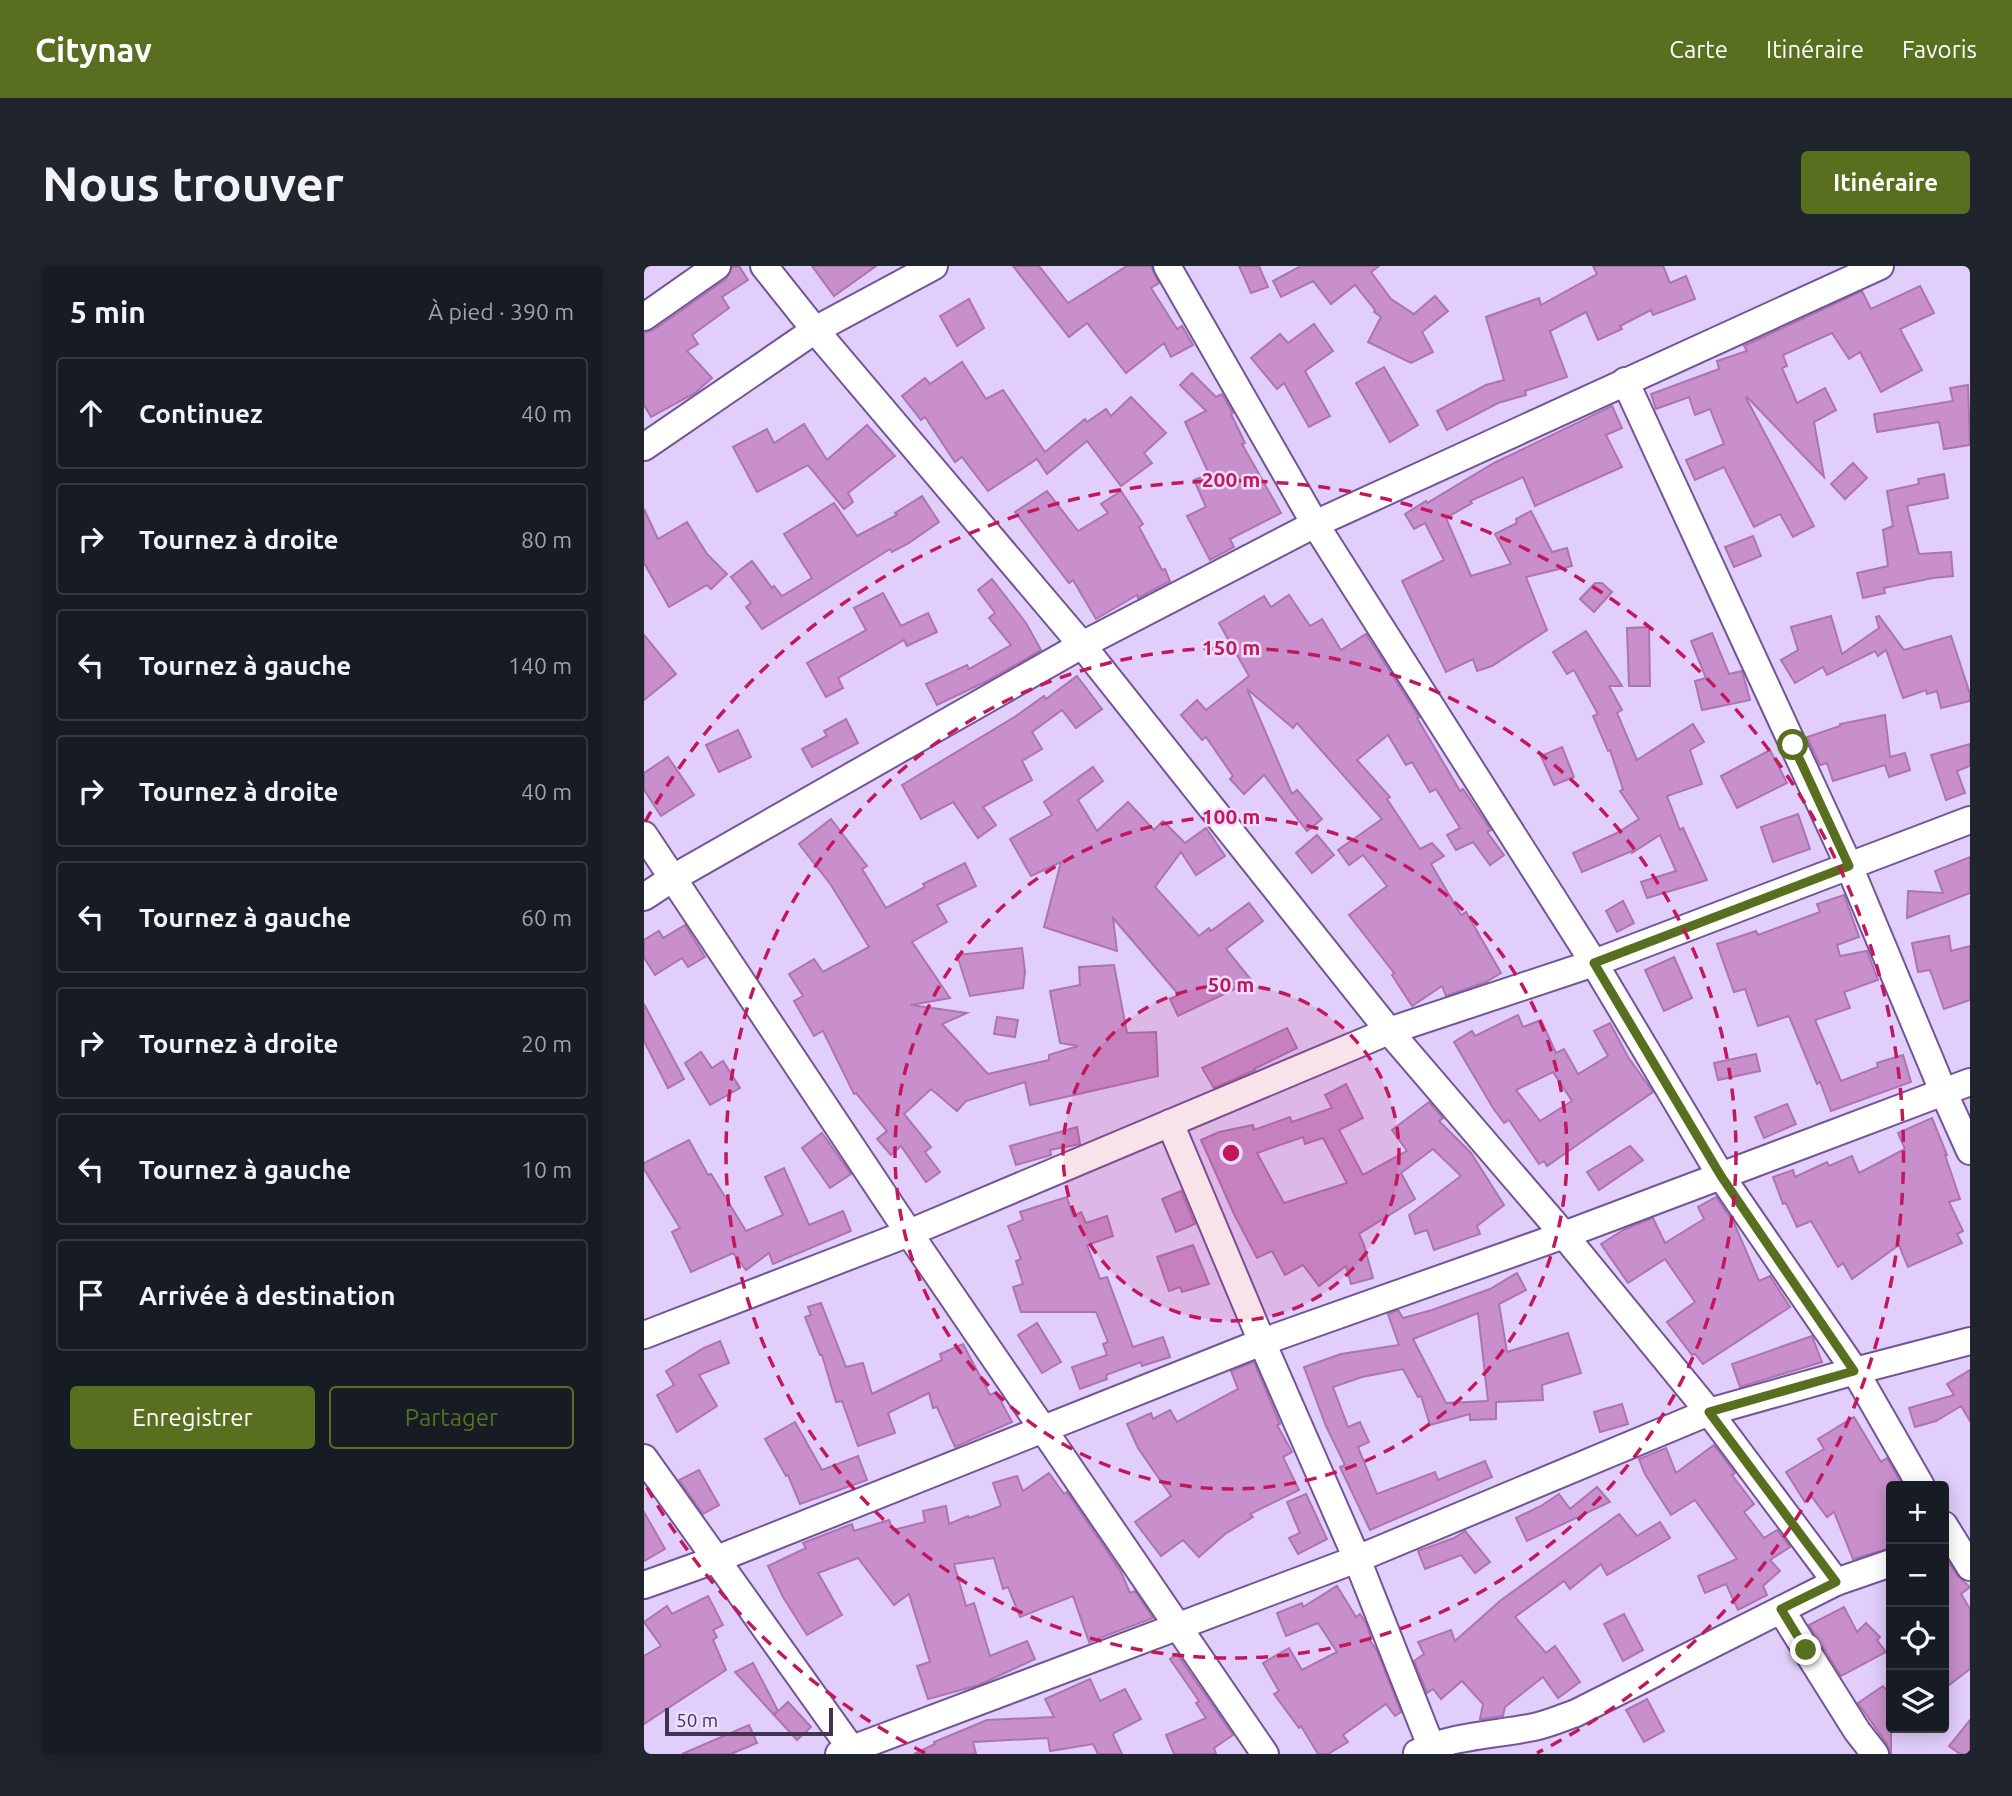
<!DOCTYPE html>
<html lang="fr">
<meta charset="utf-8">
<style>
:root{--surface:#171b24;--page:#20242c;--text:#f1f3f6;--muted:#9ea1a6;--line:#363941;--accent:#586f20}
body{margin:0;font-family:Ubuntu,sans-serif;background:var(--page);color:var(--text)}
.controls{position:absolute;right:21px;bottom:21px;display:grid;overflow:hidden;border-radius:7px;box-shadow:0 4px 18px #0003}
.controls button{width:63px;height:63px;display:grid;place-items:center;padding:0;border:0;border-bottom:2px solid var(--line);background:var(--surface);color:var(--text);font:35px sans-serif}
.scale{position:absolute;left:21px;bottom:18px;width:168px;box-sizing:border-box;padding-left:7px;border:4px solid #413351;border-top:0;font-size:19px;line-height:24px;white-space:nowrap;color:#413351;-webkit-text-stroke:5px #ebdffd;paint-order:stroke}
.stop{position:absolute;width:21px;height:21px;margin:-16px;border:5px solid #586f20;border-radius:50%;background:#fff}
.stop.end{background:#586f20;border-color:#fff;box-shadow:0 2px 7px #0008}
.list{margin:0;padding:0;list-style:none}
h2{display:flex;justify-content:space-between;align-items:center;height:91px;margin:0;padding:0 28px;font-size:30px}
h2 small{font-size:23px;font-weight:400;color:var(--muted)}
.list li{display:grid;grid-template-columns:46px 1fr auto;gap:21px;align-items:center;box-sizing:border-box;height:112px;margin:0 14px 14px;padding:0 14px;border:2px solid var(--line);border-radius:7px}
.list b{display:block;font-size:26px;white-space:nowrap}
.list em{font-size:23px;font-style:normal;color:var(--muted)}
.actions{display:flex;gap:14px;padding:21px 28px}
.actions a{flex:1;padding:16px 0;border:2px solid var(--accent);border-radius:7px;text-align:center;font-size:24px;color:var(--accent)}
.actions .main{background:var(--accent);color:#fff}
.icon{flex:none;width:38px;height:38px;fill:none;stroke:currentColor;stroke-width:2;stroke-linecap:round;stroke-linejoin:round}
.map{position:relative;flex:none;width:1326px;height:1488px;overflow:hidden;border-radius:7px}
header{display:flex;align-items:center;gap:42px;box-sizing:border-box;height:98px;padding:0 35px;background:var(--accent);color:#fff}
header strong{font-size:33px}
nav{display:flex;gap:38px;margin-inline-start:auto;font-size:24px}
.intro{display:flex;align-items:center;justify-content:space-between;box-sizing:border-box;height:168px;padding:0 42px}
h1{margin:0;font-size:49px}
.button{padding:18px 32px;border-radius:7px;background:var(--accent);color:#fff;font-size:24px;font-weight:700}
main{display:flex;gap:42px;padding:0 42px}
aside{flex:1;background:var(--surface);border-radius:7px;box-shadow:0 4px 18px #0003}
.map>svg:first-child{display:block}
</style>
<header>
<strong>Citynav</strong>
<nav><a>Carte</a><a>Itinéraire</a><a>Favoris</a></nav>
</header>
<div class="intro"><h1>Nous trouver</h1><a class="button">Itinéraire</a></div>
<main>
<aside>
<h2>5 min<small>À pied · 390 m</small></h2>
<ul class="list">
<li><svg class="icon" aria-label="ahead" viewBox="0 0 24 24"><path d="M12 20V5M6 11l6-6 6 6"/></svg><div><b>Continuez</b></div><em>40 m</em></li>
<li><svg class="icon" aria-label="right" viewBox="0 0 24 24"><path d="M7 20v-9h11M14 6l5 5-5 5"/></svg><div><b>Tournez à droite</b></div><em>80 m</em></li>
<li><svg class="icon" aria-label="left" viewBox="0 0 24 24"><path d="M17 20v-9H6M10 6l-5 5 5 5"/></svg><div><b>Tournez à gauche</b></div><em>140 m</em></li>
<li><svg class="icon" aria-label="right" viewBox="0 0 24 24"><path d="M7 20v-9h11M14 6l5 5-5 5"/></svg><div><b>Tournez à droite</b></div><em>40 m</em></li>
<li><svg class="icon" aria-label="left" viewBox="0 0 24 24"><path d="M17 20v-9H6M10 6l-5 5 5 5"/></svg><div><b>Tournez à gauche</b></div><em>60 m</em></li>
<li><svg class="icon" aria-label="right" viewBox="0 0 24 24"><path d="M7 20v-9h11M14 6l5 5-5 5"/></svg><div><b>Tournez à droite</b></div><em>20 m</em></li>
<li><svg class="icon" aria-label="left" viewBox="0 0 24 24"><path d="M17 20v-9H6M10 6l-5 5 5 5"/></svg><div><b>Tournez à gauche</b></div><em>10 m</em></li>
<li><svg class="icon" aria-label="arrive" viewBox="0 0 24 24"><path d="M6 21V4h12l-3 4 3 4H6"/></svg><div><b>Arrivée à destination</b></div></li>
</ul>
<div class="actions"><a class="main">Enregistrer</a><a>Partager</a></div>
</aside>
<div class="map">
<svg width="1326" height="1488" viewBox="0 0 1326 1488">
<rect width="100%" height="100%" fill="#e1cefb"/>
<g fill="#c88fcc" stroke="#ac74b0" stroke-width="2" fill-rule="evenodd">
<path d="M95,0L104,14L78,31L85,42L48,69L54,78L43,85L68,112L51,127L7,151L0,139V67L9,64L82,13L88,1Z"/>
<path d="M168,0H232L190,30Z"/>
<path d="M369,0H395L424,37L483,0H507L515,17L507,22L533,63L538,60L549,79L527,91L520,77L482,107L443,57L425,71Z"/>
<path d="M595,0H615L624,21L607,27Z"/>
<path d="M657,0H735L727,6L747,33L770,48L791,30L804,45L778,66L789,86L767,97L724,76L737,51L730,46L731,44L711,19L687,38L669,15L637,31L629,15Z"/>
<path d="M949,0H1019L1026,17L1042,10L1051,33L1009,49L1007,44L976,60L978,63L954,74L942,46L906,65L923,111L881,125L882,129L854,137L803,164L793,145L842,119L860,114L842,51L895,32L897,39L953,8Z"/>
<path d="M1276,20L1290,47L1256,63L1278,104L1237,126L1216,86L1205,93L1188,67L1139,89L1143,100L1138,102L1153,137L1181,122L1192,144L1170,156L1180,211L1103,131L1102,132L1170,260L1149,271L1136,248L1110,261L1080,201L1051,214L1042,194L1080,178L1066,143L1051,149L1045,131L1012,143L1007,128L1075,103L1073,95L1103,85L1100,80L1218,25L1227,43Z"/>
<path d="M325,33L340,62L313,80L296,50Z"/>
<path d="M670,58L689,85L661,105L686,150L665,161L640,117L633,123L607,92L636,68L644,77Z"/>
<path d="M318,96L342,133L359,124L401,186L441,153L443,156L462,143L467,150L487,131L522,167L500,187L508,197L477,220L443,175L403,208L393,193L344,225L318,191L311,196L281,151L277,154L258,130L281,112L286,118Z"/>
<path d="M740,101L774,159L746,176L712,117Z"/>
<path d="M548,107L572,131L578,128L589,147L587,148L601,177L598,178L637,247L586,273L590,281L566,294L543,250L562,241L550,214L565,208L541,156L562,145L536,119Z"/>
<path d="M1324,119L1326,179L1300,183L1295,156L1233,166L1230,148L1309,135L1306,122Z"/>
<path d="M968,140L978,162L962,169L978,201L891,240L879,211L826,235L828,237L802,252L827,310L867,298L851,268L873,257L872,253L887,245L908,286L923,282L928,300L882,311L903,364L848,400L833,405L829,393L802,406L758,315L800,294L781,257L770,263L761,248L782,235L783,237L850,197Z"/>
<path d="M160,158L183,194L223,159L251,190L204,227L209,236L200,243L164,199L113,226L89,181L123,163L130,177Z"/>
<path d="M1209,197L1223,212L1201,233L1187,218Z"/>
<path d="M1300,208L1304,232L1263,240L1275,288L1307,286L1309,310L1289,312L1240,322L1241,327L1219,332L1213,307L1244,300L1239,264L1249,260L1243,225L1275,218L1274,213Z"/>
<path d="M403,225L434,265L464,247L457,238L477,225L499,258L495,261L518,304L521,303L526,315L494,332L493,329L452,353L429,314L425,317L371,246Z"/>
<path d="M278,230L295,256L265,277L248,286L246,283L118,363L102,341L107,337L87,311L108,295L128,322L130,320L138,330L168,312L140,268L190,237L213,270L253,249L251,247Z"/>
<path d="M0,243L14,273L43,256L63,288L83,308L67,323L63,319L25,341L0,297Z"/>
<path d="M1109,270L1117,290L1090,301L1081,281Z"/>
<path d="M348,313L382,357L397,384L341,416L293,439L282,418L323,399L325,403L367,379L345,352L351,347L334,324Z"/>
<path d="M951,317H958L968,326L950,346L936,333Z"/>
<path d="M239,327L257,360L284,347L293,366L263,380L260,374L194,412L199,422L182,431L163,397L222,364L210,342Z"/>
<path d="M645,329L666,360L678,353L697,384L722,368L775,451L773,452L816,525L819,523L847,564L843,566L860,589L846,599L829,576L812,584L803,569L816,562L792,523L786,526L768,496L762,499L744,469L713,494L746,531L743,533L776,583L788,577L800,590L787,598L817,649L822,646L857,707L842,716L802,730L798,720L768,740L748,709L750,707L705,649L743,620L719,589L705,599L694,584L738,553L653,457L649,462L603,423L648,528L653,524L678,553L663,565L620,509L600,528L586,513L589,510L562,471L558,474L537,449L553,434L562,444L605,410L575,357L620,330L627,341Z"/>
<path d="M1187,350L1198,388L1235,362L1232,351L1235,350L1260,384L1307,370L1326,428V435L1297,442L1293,425L1283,428L1282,424L1259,432L1242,384L1234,390L1231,385L1183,409L1179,401L1151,417L1137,394L1154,384L1147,361Z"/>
<path d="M1005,361L1006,420H985L983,362Z"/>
<path d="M942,365L978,420H965L978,444L973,447L993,494L1049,458L1060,476L1046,484L1058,518L1023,530L1036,564L1039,562L1063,614L1003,632L997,616L1032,605L1016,569L988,587V585L938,606L929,587L973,567L995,553L976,525L979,523L966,484L964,485L949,450L954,448L930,404L923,408L909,386Z"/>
<path d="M1068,367L1085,408L1098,405L1106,434L1058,444L1051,415L1062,412L1047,375Z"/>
<path d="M0,369L32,408L0,434Z"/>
<path d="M433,410L458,443L432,462L418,444L388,466L398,483L378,495L388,514L339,541L352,559L334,572L309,536L277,553L258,519L372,450L400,430L402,433Z"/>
<path d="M1241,449L1246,491L1261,487L1266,504L1245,511L1241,499L1189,515L1183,497L1176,499L1163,471L1196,460V458Z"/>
<path d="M202,453L214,477L168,501L158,483L183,470L180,465Z"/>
<path d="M94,464L107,491L75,506L62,479Z"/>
<path d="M1326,478V500L1313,505L1321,527L1302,534L1287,489Z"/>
<path d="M918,481L930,511L910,519L897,490Z"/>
<path d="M1126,484L1143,517L1093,542L1077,510Z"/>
<path d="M24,491L50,529L17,550L0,524V507Z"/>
<path d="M449,501L459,515L434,534L453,565L484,536L510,564L519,555L541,577L562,562L581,590L552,609L537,586L511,621L555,670L565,662L567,665L605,637L619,655L582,683L608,715L534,750L526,733L535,729L469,652L473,685L400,661L417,596L387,610L366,573L408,549L400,536Z"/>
<path d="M1154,548L1166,583L1129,596L1117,561Z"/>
<path d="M187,553L223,600L218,603L242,642L281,621L279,618L321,597L332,620L293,639L303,656L268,676L306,732L267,739L323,747L298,758L344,808L405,794V789L434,780L416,777L406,725L436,719L435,701L470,699L483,767L512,766L514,810L386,839L381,816L322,835L313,845L287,823L260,848L287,881L281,886L296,906L282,916L257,880L247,889L233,873L243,865L212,827L210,828L179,765L170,770L150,735L159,730L145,708L170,693L179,706L225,681L187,619L155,578Z"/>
<path d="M673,569L690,589L668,607L652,587Z"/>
<path d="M1326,591V627L1263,652L1264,625L1299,627L1291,605Z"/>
<path d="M1200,629L1215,671L1193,679L1196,690L1223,685L1234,714L1200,726L1206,742L1171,754L1197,815L1234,801L1233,797L1259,789L1267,816L1187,845L1176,816L1173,818L1145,750L1114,760L1101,723L1090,726L1073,678L1112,665L1114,669L1176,646L1173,638Z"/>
<path d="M979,635L990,657L973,666L962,645Z"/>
<path d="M41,659L61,691L44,701L38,692L11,709L0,692V674L15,665L19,672Z"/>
<path d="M1305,670L1307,685L1326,680V734L1300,743L1286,704L1274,706L1268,677Z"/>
<path d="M378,682L381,706L379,722L326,730L313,689Z"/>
<path d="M1030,691L1048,732L1020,745L1001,704Z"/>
<path d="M0,738L40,813L24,822L0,775Z"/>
<path d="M874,749L879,761L897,754L912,787L920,783L934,808L964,790L950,765L966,757L984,791L1009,826L903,900L900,895L895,898L865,854L860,857L849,842L810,776L828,765L831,770ZM909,806L928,835L896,855L872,824Z"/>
<path d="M353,751L374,754L371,771L350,768Z"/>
<path d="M643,762L653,782L610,803L611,804L570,822L558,802Z"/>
<path d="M57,786L68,802L79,795L96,822L66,839L41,797Z"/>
<path d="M1112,788L1116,805L1074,814L1070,797Z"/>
<path d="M702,818L719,852L695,864L719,909L763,885L748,864L785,836L799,852L795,855L827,887L860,939L833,960L836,968L790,984L783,964L771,968L765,949L817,910L789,883L757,907L771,933L715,968L720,979L729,1012L707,1018L702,1000L675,1020L659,999L641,1009L628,985L613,992L590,948L557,874L575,866L609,859L610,864L646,851L648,856L688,842L681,829ZM659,871L661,878L679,872L703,917L640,937L613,887Z"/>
<path d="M1143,838L1152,858L1120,872L1111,851Z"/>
<path d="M1288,852L1303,889H1301L1316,933L1305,936L1319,965L1313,968L1318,977L1264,1001L1255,979L1208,1013L1199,997L1194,1001L1167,955L1153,961L1142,937L1139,938L1129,911L1149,904L1151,911L1183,896L1185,900L1208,890L1215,907L1261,883L1254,867Z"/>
<path d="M433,861L436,878L406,884L407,889L372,899L366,880Z"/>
<path d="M178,867L207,908L186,922L158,882Z"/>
<path d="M45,874L64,909L67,908L102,965L139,949L121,911L140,902L165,959L199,945L207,965L129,998L125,987L102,1004L89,987L47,1006L28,966L36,962L0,903V897Z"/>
<path d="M986,880L999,894L955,924L943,906Z"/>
<path d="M537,925L551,958L532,966L518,933Z"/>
<path d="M423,931L429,950L437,946L442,957L463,950L469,970L443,979L456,1013L463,1011L489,1081L519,1071L526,1091L498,1100L497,1096L462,1109L463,1113L436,1123L428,1101L463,1089L459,1078L464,1076L452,1046H377L369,1021L379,1018L372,995L377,993L364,960L379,954L376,946Z"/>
<path d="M1072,931L1090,957L1115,1015L1126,1010L1146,1041L1059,1098L1051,1088L1048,1089L1023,1056L1051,1036L1021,993L984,1017L957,978L981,963L1009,952L1021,977L1060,953L1054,941Z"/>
<path d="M549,979L565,1018L538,1026L536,1021L525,1025L513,991Z"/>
<path d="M873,1007L882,1024L855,1038L863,1086L924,1067L937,1107L898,1119L899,1134L852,1136V1153L826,1154V1148L786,1159L777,1130L774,1131L759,1103L718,1111L689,1121L704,1161L716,1156L725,1176L714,1181L733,1228L791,1206L794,1214L841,1195L848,1211L726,1264L696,1201L701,1199L682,1160L660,1101L697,1088L755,1079L744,1048L754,1044L759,1052L788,1044L846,1023ZM834,1047L844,1135L802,1137L769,1073Z"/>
<path d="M177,1037L202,1101L219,1097L228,1128L298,1094L296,1088L319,1078L346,1129L352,1126L368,1156L311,1181L293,1141L289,1142L285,1127L244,1147L251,1167L214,1180L198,1135L192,1136L178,1089H176L161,1051L167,1049L164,1041Z"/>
<path d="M393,1057L417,1096L398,1107L374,1069Z"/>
<path d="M1168,1070L1178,1096L1096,1121L1088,1098Z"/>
<path d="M76,1075L85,1097L55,1109L73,1140L33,1166L13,1129L30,1119L22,1105L60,1082Z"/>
<path d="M610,1096L636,1158L633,1159L648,1186L639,1191L655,1224L606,1248L609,1251L581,1268L555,1291L539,1274L517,1290L491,1256L527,1230L494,1182L483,1158L507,1147L509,1153L526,1144L533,1156L594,1123L587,1105Z"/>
<path d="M1326,1104V1155L1317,1140L1292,1155L1271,1161L1265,1142L1310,1129L1303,1118Z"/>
<path d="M978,1138L984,1158L956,1166L950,1146Z"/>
<path d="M1210,1151L1237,1196L1243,1192L1259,1220H1247V1282L1209,1293L1190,1246L1183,1251L1168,1231L1161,1236L1142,1206L1180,1183L1174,1173Z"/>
<path d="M151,1156L178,1204L214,1190L223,1214L156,1238L144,1209L142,1210L121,1173Z"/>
<path d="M1070,1179L1091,1207L1088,1209L1110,1238L1100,1246L1120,1272L1133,1264L1146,1281L1126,1294L1136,1305L1119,1320L1123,1329L1094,1344L1082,1318L1061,1327L1054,1310L1093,1293L1051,1234L1027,1249L1001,1208L995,1193L1022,1182L1032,1207Z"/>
<path d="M55,1204L75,1239L59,1248L35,1214Z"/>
<path d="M405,1207L420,1228L423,1226L477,1306L486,1327L491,1325L509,1352L445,1376L429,1330L376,1351L364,1321L359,1323L350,1292L310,1298L322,1340L330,1337L346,1390L383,1375L391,1393L335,1419L284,1433L273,1400L286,1396L265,1328L250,1339L214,1292L174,1307L198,1349L163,1369L139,1331L124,1300L162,1282L159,1277L208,1258L210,1265L245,1254L249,1264L281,1256L279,1245L302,1240L305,1258L324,1250L325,1252L357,1240L349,1217L373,1210L379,1225Z"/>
<path d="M953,1221L966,1236L883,1275L872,1252L897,1240L915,1228L926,1243Z"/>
<path d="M662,1228L683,1273L654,1288L645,1272L656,1267L643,1236Z"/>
<path d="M0,1246L21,1283L0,1295Z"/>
<path d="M975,1248L993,1270L1016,1256L1026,1272L963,1309L957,1298L926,1323L920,1315L871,1351L902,1387L911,1380L936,1416L914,1432L899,1411L861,1441L859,1450L839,1453H836L839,1438L818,1415L797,1433L789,1423L783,1427L770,1395L780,1388L774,1376L807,1364L811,1375L856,1335Z"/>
<path d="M821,1265L846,1296L831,1307L817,1289L781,1303L774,1285L810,1272Z"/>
<path d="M1300,1289L1313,1309L1326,1321L1317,1328L1326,1343V1403L1300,1423Z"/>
<path d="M693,1320L712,1351L716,1348L722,1357L727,1372L725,1373L733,1385L757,1446L751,1450L742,1438L699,1469L704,1476L684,1488H674L657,1460L655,1462L630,1428L635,1425L619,1397L645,1382L658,1404L693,1386L674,1357L642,1370L633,1347L658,1337L659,1341Z"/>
<path d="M64,1330L79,1359L69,1364L73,1371L69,1374L82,1404L0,1458V1390L17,1380L0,1356L23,1340L28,1348Z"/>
<path d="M1200,1341L1213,1366L1222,1357L1236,1371L1233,1374L1242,1386L1197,1410L1165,1359Z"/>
<path d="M980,1348L999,1384L979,1395L960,1358Z"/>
<path d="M533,1388L589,1469L570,1482L572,1488H530L522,1469L562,1452L552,1437L555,1435L526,1393Z"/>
<path d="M109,1397L134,1445L129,1448L91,1406Z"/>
<path d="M446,1413L456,1435L481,1423L497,1453L470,1467L469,1469L478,1488H454L449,1478L406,1485L404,1472L329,1476L332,1488H270L291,1478L290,1476L343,1454L410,1451L401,1433Z"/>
<path d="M1239,1420L1247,1430V1488L1243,1478L1214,1437Z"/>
<path d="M1003,1433L1020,1465L1000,1476L982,1444Z"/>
<path d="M144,1436L167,1461L153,1474L130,1449Z"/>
<path d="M1326,1454V1488H1316L1305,1480Z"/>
<path d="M105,1459L113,1477L87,1488H38Z"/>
</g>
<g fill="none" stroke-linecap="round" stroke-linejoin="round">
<defs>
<g id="street">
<path d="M120,0L171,64L438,379L745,765L920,969L1065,1146L1192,1316"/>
<path d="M523,0L671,258L950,697L1077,910L1211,1105L1277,1220"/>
<path d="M0,51L73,0"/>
<path d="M981,115L1205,600L1299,825L1326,885"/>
<path d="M0,181L171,64L290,0"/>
<path d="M0,569L265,967L621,1488"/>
<path d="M0,631L29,612L438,379L671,258L1236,0"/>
<path d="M526,857L618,1076L713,1293L787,1480"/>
<path d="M0,1069L265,967L745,765L950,697L1326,554"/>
<path d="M0,1192L211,1488"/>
<path d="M1300,1259L1326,1301"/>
<path d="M0,1319L73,1293L618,1076L920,969L1326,816"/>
<path d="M1137,1344L1213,1465L1231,1488"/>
<path d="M773,1487C810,1469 850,1469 890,1461C904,1458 918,1452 932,1447L1192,1316L1247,1297"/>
<path d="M195,1488L713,1293L1065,1146L1211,1105L1326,1075"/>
</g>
</defs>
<use href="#street" stroke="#735597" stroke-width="30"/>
<use href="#street" stroke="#fff" stroke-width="26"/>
</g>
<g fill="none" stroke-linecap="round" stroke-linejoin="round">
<path stroke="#586f20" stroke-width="9" d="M1149,479L1205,600L950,697L1077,910L1210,1105L1065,1146L1192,1316L1137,1343L1162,1384"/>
</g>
<circle cx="587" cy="887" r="168" fill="#c2185b" fill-opacity=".12"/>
<g fill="none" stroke="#c2185b" stroke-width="3.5" stroke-dasharray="12 9">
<circle cx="587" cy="887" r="168"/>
<circle cx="587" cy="887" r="336"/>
<circle cx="587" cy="887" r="505"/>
<path d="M281 1487A673 673 0 0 1 1 1218M1 556A673 673 0 1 1 893 1487"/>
</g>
<circle cx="587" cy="887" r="10" fill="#c2185b" stroke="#ebdffd" stroke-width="3.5"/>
<g font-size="21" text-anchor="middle" font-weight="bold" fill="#c2185b" stroke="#ebdffd" stroke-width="5" stroke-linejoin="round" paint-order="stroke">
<text x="587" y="221">200 m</text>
<text x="587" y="389">150 m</text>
<text x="587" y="558">100 m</text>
<text x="587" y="726">50 m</text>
</g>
</svg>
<div class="controls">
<button>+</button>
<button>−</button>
<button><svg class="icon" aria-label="locate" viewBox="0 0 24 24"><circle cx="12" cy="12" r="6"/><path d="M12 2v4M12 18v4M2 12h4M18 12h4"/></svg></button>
<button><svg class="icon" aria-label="layers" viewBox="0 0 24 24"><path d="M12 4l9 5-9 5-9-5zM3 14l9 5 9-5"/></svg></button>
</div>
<div class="scale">50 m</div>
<div class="stop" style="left:1149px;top:479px"></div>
<div class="stop end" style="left:1162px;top:1384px"></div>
</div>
</main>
